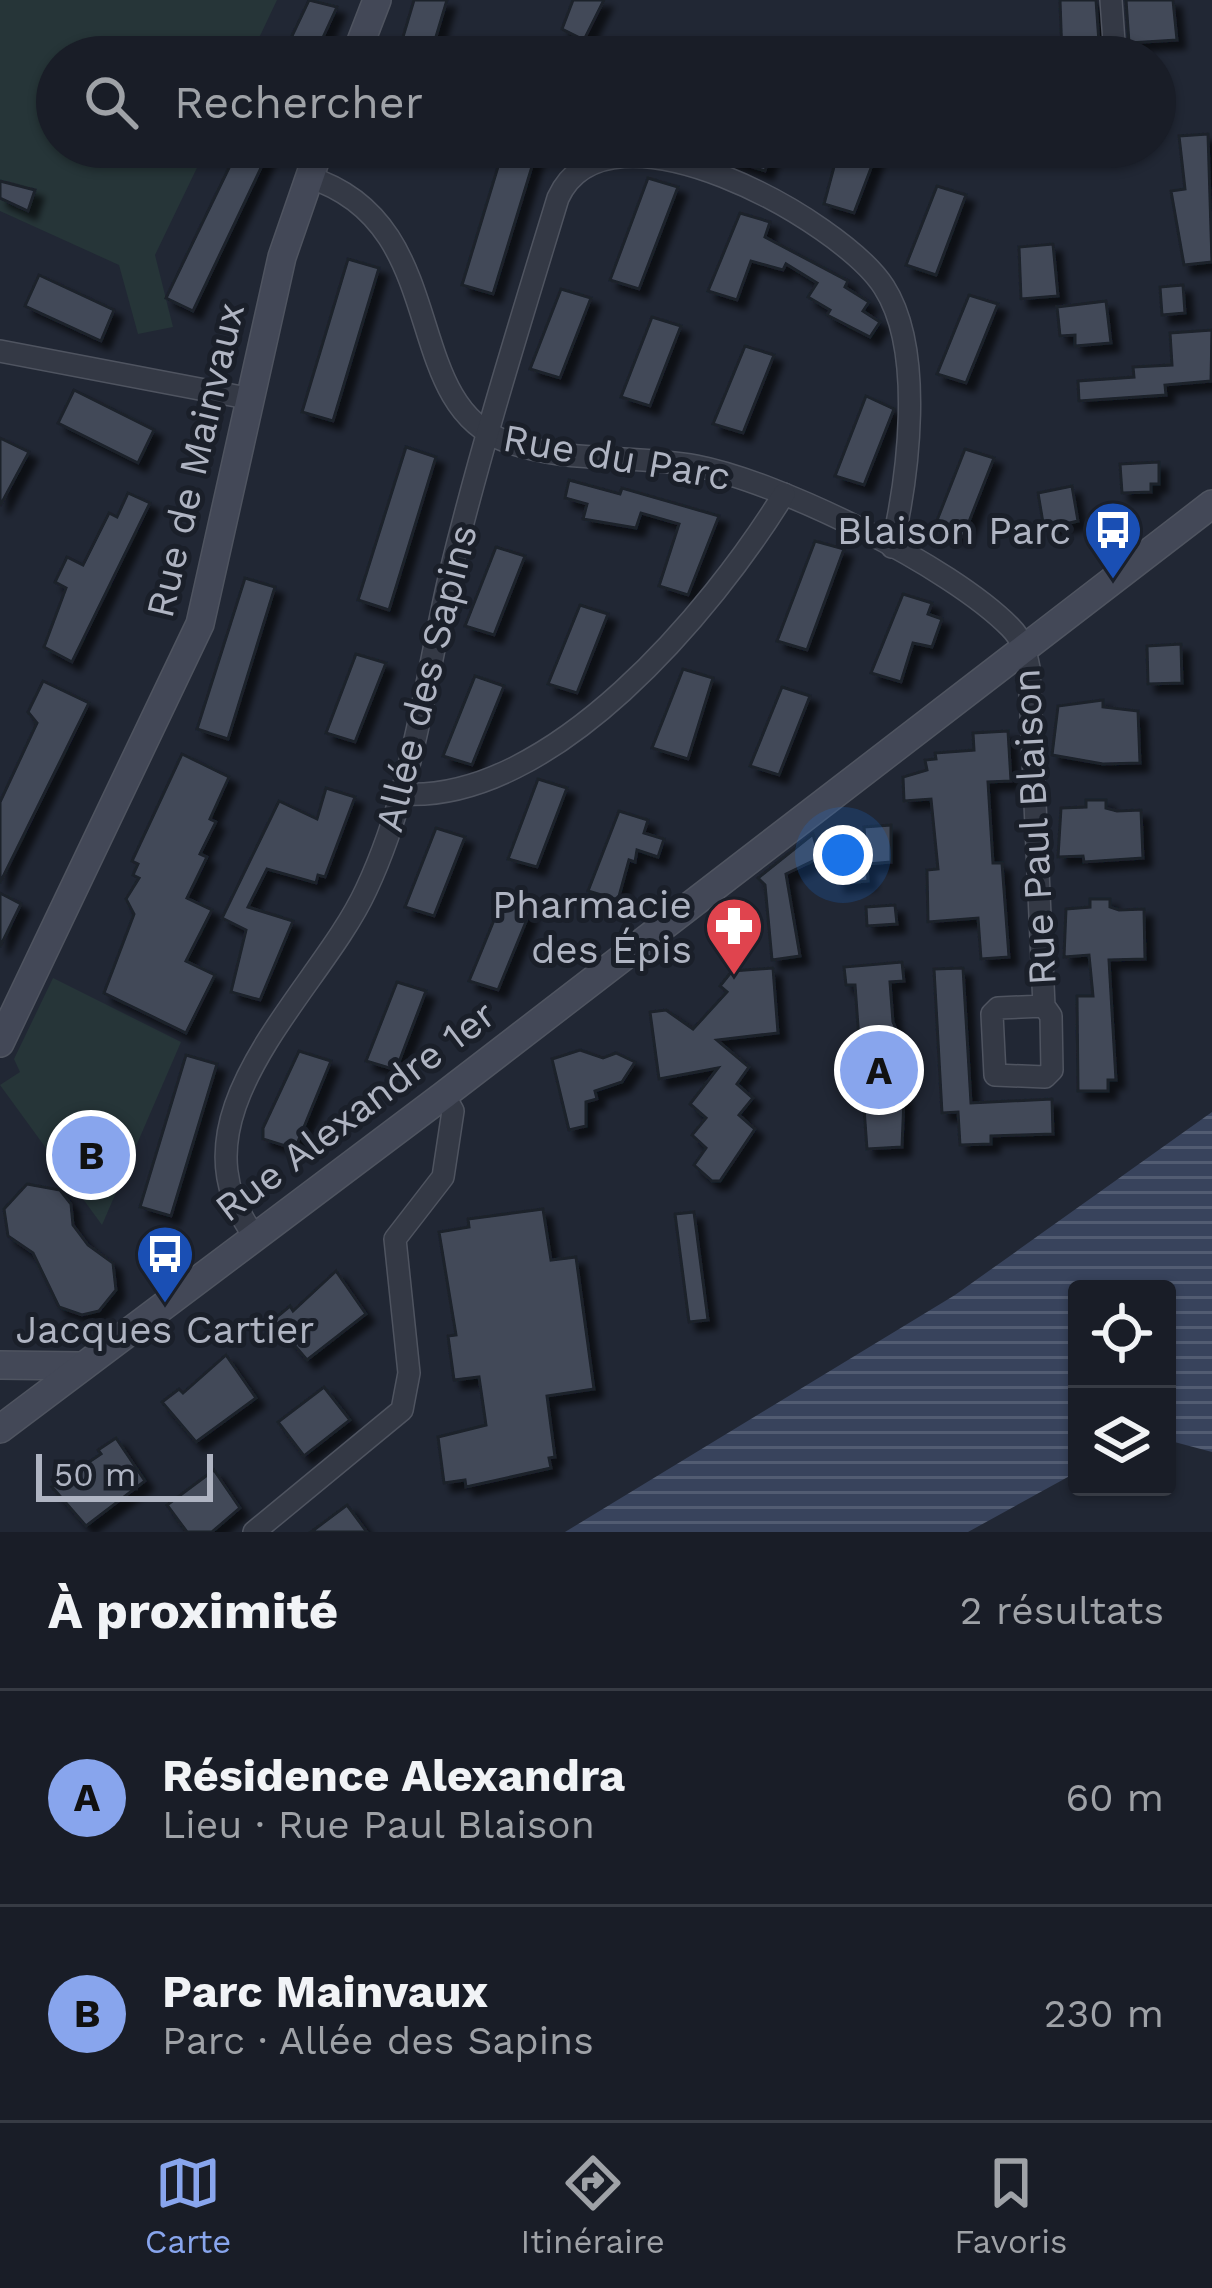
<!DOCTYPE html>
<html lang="fr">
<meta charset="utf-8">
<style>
:root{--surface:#191d27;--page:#262a33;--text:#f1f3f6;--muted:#9fa2a7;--line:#373b44;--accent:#88a5ed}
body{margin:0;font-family:"Work Sans",sans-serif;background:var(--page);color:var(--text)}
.controls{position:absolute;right:36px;bottom:36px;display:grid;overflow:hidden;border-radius:12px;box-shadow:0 3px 9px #0004}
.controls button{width:108px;height:108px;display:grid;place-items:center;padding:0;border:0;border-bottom:3px solid var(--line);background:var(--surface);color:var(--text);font:60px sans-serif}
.scale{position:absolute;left:36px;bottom:30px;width:177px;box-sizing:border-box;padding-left:12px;border:6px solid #afb4c2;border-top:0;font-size:33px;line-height:42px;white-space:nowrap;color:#afb4c2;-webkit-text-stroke:9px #1a1f29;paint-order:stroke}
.you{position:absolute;left:843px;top:855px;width:42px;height:42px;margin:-30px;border:9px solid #fff;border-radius:50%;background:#1a73e8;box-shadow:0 0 0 18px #1a73e833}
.badge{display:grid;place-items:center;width:78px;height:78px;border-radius:50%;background:var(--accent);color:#111;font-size:39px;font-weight:700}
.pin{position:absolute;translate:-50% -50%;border:6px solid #fff;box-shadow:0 3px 12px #0006}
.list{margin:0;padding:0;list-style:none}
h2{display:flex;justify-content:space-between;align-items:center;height:156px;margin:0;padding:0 48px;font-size:51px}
h2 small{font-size:39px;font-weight:400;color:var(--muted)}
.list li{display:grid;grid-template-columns:78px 1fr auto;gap:36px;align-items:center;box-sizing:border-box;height:216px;padding:0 48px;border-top:3px solid var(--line)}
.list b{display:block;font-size:45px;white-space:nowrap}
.list p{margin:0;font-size:39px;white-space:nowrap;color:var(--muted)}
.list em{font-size:39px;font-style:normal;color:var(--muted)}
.icon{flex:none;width:66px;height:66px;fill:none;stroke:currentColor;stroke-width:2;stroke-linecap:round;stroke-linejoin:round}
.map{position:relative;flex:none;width:1212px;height:1532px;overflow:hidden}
.search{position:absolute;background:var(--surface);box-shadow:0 3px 9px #0004;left:36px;right:36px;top:36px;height:132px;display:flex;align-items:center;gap:30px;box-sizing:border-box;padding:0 42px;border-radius:66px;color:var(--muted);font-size:45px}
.sheet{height:588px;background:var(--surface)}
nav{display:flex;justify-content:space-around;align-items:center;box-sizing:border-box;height:168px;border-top:3px solid var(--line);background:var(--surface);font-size:33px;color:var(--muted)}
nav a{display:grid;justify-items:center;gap:6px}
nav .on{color:var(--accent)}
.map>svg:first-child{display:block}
</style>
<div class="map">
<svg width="1212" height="1532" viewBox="0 0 1212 1532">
<defs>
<pattern id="water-rules" width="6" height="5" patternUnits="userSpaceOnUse" patternTransform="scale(3)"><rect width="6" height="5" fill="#38435c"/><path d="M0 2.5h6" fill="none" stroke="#525c72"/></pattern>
<filter id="shadow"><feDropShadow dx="8" dy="8" stdDeviation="3" flood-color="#0009"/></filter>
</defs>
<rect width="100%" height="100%" fill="#212734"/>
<g fill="#263538">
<path d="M0,0H277L250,57H57V147H207L155,255L173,327L138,334L119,265L0,211Z"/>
<path d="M53,978L181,1042L102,1225L0,1085L20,1072L14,1059Z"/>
</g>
<path fill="url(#water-rules)" d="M1212,1112V1452L1167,1440V1289H1077V1472L968,1532H565L955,1295Z"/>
<g fill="#434a59" stroke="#1c212b" stroke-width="3" filter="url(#shadow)">
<path d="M309,0L337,7L321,42L336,57H282Z"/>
<path d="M414,0H447L430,57H397Z"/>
<path d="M573,0H604L584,40L562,29Z"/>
<path d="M1060,0H1096L1100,57H1062Z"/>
<path d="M1126,0H1173L1177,40L1129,43Z"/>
<path d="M1208,134L1212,262L1184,265L1171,191L1185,189L1179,136Z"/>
<path d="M239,147H271L193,311L166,298Z"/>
<path d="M504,147H538L493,294L462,285Z"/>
<path d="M704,147H773L765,171L703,152Z"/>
<path d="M847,147H879L854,213L824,204L835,163L842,164Z"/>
<path d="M648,178L678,187L639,289L610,280Z"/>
<path d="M0,181L35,190L28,211L0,198Z"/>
<path d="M937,186L966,195L936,275L906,265Z"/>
<path d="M740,213L770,222L765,237L848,281L845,287L869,302L863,311L880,322L870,337L827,315L830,310L808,297L817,283L786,264L783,270L751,261L737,300L708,291Z"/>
<path d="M1053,244L1058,296L1021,299L1019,247Z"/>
<path d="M348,259L379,268L333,421L302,412Z"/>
<path d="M39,275L114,310L101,341L25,306Z"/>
<path d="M1183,285L1185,313L1162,315L1160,287Z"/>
<path d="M561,289L591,298L560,378L530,369Z"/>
<path d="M969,295L998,304L966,383L937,374Z"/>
<path d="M1106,301L1111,343L1075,346V335L1060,336L1057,307Z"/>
<path d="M652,317L681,326L650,406L621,397Z"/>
<path d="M1212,330L1211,381L1165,385L1166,395L1079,401L1078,381L1134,377L1133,367L1172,365L1170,333Z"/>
<path d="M745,346L774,355L743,433L713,424Z"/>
<path d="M74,390L154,430L138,463L58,423Z"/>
<path d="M866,396L894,409L864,485L835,476Z"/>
<path d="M0,438L29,452L0,506Z"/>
<path d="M406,447L436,457L389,610L358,600Z"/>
<path d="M965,449L994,458L963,537L934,528Z"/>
<path d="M1159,462V484H1151V492L1122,493L1120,464Z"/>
<path d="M569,480L620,494L622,488L719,516L688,595L659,586L679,524L641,513L636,528L583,519L587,504L565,498Z"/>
<path d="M1072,486L1078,521L1044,529L1038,493Z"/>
<path d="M128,493L150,503L72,662L44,647L66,588L55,582L67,557L83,565L109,513L117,517Z"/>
<path d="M815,541L844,549L807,650L777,641Z"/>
<path d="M496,547L525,556L494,635L465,626Z"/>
<path d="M245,578L275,587L228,739L197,729Z"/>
<path d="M903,594L932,603L928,614L942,619L932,647L913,643L901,682L871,673Z"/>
<path d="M580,605L608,614L577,693L548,684Z"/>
<path d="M1181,644L1182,683L1148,684L1147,646Z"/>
<path d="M356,654L386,663L355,742L326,733Z"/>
<path d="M683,669L713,678L688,759L652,748Z"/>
<path d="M475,676L504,686L472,765L443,756Z"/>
<path d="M43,681L89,703L0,883V802L37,723L28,712Z"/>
<path d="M782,687L810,696L779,775L750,766Z"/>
<path d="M1103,700V707L1138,711L1140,763L1103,764L1052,755L1058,706Z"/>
<path d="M1008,731L1011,781L988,782L993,863H1002L1009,957L981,959L978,918L928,922L927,870L938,869L931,799L904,801L903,777L927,770L925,760L936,759L935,753L974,750L973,733Z"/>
<path d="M182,754L229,777L210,819L216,822L200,854L207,857L187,898L212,910L186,961L215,975L186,1033L104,993L134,914L126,899L139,878L133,875L138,864L132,861Z"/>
<path d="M538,779L567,788L537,867L508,859Z"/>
<path d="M326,788L355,797L325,877L318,875L316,883L267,869L248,907L293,921L260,1000L231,992L246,930L222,918L279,801L317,819Z"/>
<path d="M1086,800H1106V808L1117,811L1141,810L1143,858L1084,862L1083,856L1058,857L1061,808L1086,807Z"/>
<path d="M619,811L648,820L644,833L664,839L658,857L637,850L635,862L629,860L618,900L588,891Z"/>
<path d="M891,825V862L867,864L868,881L837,884L835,854L866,852L864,827Z"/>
<path d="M436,828L465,837L434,916L405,907Z"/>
<path d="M813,834L819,858L786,874L800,956L772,960L765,885L758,878Z"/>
<path d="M0,893L21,904L0,947Z"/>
<path d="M1090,899H1110V907L1119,910L1144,909L1145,959L1109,960L1116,1080H1108V1091H1078L1077,996H1093L1089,955L1064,957L1066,909L1090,907Z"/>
<path d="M501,903L530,912L498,990L469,981Z"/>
<path d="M895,905L897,924L867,926L866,907Z"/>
<path d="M902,962L904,981L890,982L893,1022L901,1040L895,1048L899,1091L904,1098L902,1147L867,1149L855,985H846L844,967Z"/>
<path d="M773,968L778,1033L717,1040L749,1067L737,1084L753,1098L739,1115L755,1129L720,1181H712L694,1165L706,1148L692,1135L706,1118L690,1104L718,1068L659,1079L650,1012L666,1010L693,1029L727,992L720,986L732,971Z"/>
<path d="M963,968L971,1103L1052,1099L1053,1134L991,1136V1144L960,1145L958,1112L942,1113L934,969Z"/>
<path d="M397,982L426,991L396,1070L366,1061Z"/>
<path d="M580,1050L603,1058L616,1053L635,1062L622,1082L595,1091L597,1099L586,1102V1126L569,1130L552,1059Z"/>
<path d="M299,1051L331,1061L295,1149L263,1139V1128Z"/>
<path d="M186,1055L217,1064L171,1216L140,1207Z"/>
<path d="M27,1184L60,1190L71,1204L73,1225L88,1245L113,1263L116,1290L99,1311L82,1315L59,1307L33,1253L8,1236L4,1209Z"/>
<path d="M543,1209L551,1260L576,1257L594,1389L547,1396L555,1457L549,1458L551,1468L466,1487L465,1480L444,1483L438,1437L486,1425L479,1377L454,1380L448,1336L456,1335L439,1232L469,1227L468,1219Z"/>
<path d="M694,1212L708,1320L689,1322L675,1214Z"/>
<path d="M336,1271L366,1314L307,1360L273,1320L290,1306L293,1311Z"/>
<path d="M226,1355L256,1398L196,1442L162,1402L179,1389L183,1393Z"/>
<path d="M324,1387L350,1420L304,1456L278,1422Z"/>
<path d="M116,1438L145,1481L86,1526L52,1487L101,1454L98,1450Z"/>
<path d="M214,1470L240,1508L212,1532H187L167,1505Z"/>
<path d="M347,1505L367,1532H311Z"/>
</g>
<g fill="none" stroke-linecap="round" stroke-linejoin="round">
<defs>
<g id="street">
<path d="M1111,0L1115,56"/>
<path d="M308,177C453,222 398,402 505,441C565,464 634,454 696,466C780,482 950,566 1010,627C1022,639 1026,652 1029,668L1044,1006L1051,1016L1052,1070L1045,1077L995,1075L992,1014L998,1008L1044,1006"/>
<path d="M0,351L252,399"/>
<path d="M403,794C552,803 712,611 784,494"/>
<path d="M254,1235C163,1117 319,992 366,890C413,790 425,681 450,574C481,447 520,323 558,198C607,89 841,220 884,287C925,351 908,477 892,547"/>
<path d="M254,1532L402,1410L409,1373L395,1239L443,1177L453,1111L444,1095"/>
</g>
<g id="secondary">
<path d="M355,57L377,0"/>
<path d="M0,1043L200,624L282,257L320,147"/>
<path d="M0,1365L83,1366"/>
<path d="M0,1429L444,1095L1212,504"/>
</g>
</defs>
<use href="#street" stroke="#4f5460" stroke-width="24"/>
<use href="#secondary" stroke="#4f5460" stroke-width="30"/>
<use href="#street" stroke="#343945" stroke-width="21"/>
<use href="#secondary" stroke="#434857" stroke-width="27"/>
</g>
<defs>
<symbol id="bus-pin" viewBox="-11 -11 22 30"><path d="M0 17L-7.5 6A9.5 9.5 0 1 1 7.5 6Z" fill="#1a4fb4" stroke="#1a1f29"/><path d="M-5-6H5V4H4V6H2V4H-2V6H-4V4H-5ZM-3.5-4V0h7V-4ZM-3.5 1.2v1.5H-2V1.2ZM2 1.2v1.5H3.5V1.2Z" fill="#fff"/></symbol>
<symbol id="pharmacy-pin" viewBox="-11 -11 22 30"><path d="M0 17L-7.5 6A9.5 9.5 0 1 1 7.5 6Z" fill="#e0444e" stroke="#1a1f29"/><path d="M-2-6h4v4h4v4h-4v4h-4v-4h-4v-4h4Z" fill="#fff"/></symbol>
</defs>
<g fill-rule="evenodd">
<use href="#bus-pin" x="1080" y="497" width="66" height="90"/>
<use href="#pharmacy-pin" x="701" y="893" width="66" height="90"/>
<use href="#bus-pin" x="132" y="1221" width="66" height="90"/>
</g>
<g text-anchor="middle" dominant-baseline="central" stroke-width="10" stroke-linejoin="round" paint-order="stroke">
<g font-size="39" fill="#afb4c2" stroke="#1a1f29">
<text transform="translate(617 457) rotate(10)">Rue du Parc</text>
<text transform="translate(195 460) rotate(-77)">Rue de Mainvaux</text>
<text transform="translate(426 678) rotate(-76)">Allée des Sapins</text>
<text transform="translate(1034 827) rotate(-93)">Rue Paul Blaison</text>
<text transform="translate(355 1111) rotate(-37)">Rue Alexandre 1er</text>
</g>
<g font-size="39" fill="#afb4c2" stroke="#1a1f29" text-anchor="end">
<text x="1071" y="530">Blaison Parc</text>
<text x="692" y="904">Pharmacie<tspan x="692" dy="45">des Épis</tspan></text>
<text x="165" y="1329" text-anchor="middle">Jacques Cartier</text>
</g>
</g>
</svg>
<div class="controls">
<button><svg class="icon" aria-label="locate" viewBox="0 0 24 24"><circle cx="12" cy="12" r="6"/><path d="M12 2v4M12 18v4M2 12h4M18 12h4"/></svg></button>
<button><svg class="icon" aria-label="layers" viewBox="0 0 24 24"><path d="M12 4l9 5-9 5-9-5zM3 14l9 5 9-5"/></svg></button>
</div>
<div class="scale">50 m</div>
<div class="you"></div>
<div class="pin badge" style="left:879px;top:1070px">A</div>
<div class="pin badge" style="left:91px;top:1155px">B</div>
<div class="search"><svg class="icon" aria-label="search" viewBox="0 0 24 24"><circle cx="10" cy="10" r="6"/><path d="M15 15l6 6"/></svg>Rechercher</div>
</div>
<section class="sheet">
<h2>À proximité<small>2 résultats</small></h2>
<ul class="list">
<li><span class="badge">A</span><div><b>Résidence Alexandra</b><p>Lieu · Rue Paul Blaison</p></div><em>60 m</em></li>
<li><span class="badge">B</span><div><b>Parc Mainvaux</b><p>Parc · Allée des Sapins</p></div><em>230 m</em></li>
</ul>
</section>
<nav>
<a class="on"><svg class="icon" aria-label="map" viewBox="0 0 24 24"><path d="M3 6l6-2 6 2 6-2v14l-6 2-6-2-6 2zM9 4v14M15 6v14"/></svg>Carte</a>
<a><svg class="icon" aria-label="directions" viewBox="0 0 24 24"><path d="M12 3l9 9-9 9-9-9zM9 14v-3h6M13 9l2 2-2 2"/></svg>Itinéraire</a>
<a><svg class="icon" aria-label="saved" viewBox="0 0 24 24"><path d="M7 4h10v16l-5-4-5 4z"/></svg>Favoris</a>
</nav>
